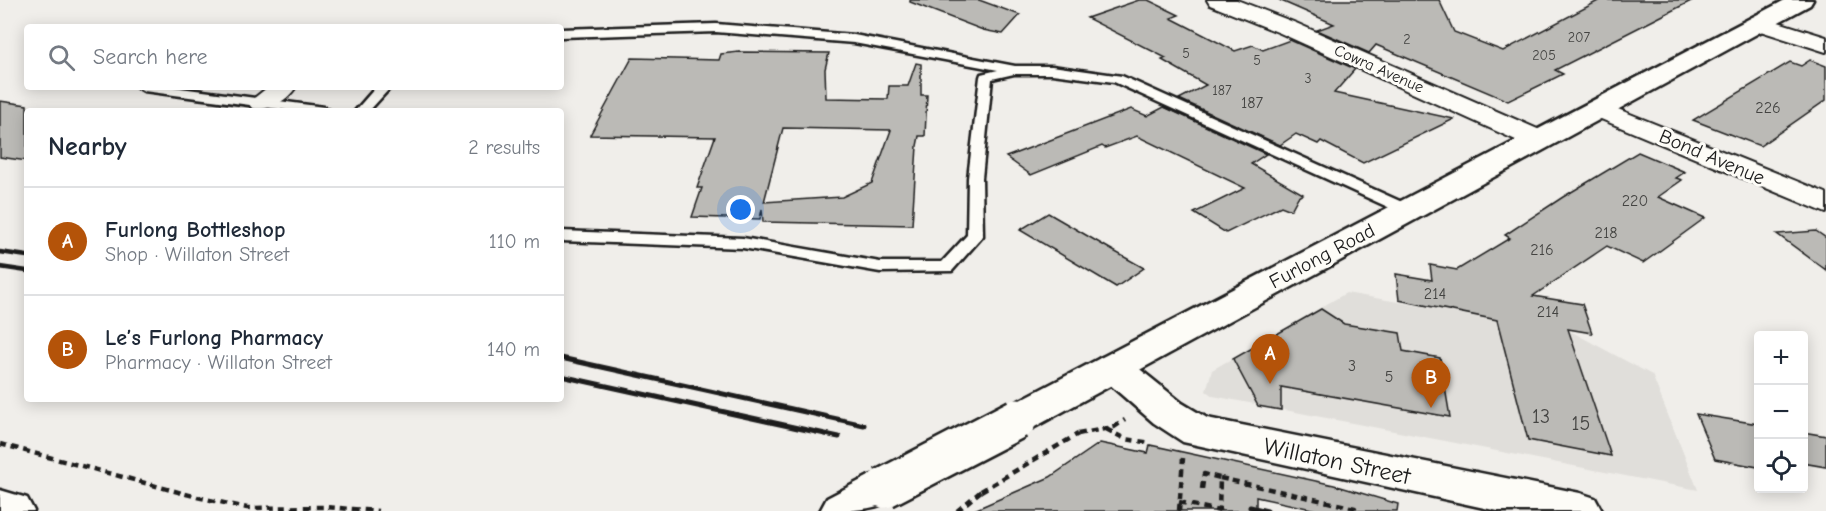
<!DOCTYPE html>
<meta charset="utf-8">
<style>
:root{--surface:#fff;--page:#f6f6f7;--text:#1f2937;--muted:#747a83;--line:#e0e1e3;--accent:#b45309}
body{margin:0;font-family:"Comic Neue",sans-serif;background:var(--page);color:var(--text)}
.controls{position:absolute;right:18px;bottom:18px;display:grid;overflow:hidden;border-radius:6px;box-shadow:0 3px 15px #0003}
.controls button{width:54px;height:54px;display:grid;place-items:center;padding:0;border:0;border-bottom:2px solid var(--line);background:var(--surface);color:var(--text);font:30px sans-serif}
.you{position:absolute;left:741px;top:210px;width:21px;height:21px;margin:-15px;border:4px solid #fff;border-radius:50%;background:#1a73e8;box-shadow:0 0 0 9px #1a73e833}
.badge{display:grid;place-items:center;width:39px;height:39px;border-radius:50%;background:var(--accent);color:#fff;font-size:20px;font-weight:700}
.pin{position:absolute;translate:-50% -50px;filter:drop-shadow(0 2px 3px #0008)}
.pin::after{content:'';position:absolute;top:32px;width:21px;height:18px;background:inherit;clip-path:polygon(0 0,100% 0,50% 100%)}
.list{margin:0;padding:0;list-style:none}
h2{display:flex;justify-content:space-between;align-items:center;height:78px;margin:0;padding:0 24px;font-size:26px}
h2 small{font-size:20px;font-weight:400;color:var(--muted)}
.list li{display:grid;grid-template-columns:39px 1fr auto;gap:18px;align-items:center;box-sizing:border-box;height:108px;padding:0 24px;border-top:2px solid var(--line)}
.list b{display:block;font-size:22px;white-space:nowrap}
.list p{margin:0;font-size:20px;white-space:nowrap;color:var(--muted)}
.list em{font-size:20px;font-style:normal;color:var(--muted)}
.icon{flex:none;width:33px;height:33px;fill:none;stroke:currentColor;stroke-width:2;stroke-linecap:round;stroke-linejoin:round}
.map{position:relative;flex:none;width:1826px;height:511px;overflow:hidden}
.search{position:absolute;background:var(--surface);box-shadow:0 3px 15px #0003;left:24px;top:24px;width:540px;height:66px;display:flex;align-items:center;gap:15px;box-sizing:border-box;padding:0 21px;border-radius:6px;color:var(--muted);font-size:22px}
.panel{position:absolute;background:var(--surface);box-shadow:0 3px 15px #0003;left:24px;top:108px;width:540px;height:294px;border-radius:6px}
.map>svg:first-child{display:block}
</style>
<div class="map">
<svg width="1826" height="511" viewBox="0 0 1826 511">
<rect width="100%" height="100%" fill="#f0eeea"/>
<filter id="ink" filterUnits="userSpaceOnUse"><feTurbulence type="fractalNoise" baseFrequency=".0167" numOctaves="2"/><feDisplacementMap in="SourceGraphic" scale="12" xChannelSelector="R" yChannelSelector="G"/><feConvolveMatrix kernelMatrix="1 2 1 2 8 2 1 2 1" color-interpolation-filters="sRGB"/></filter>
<g filter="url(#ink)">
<path fill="#e0deda" d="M1346,293L1572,332L1652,375L1698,490L1213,396L1206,391L1212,370Z"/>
<g fill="#bbbab6" stroke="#1c1c1c" stroke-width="1.5" fill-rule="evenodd">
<path d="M910,0H979L1020,15L1003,34L983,30L910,2Z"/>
<path d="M1139,0H1148L1179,15L1171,18L1235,51L1253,45L1263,50L1290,40L1355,69L1334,93L1454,119L1363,163L1321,141L1318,144L1296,134L1280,145L1179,99L1206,85L1162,60L1166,58L1087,18Z"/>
<path d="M1279,0H1439L1454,32L1503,51L1600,0H1693L1555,70L1563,74L1508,101L1376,45L1369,53L1317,30L1334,24Z"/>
<path d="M739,52L829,53L825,69L826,98L888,99L889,86H908L916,63L921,64V95H927L925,136H919L917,146L912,225L763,222L762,209L760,219L692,217L702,188H697L715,137L590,135L632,58L719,60L721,54ZM783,128L891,130L872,183L842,197L764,202Z"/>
<path d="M1810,60L1826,66V100L1760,146L1693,120L1790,62L1801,66Z"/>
<path d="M0,101L27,105V161L0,157Z"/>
<path d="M1164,107L1266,154L1251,164L1303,194L1298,197L1291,210L1281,206L1226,233L1194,213L1245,188L1137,136L1105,148L1102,146L1031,175L1006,157L1131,109L1147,116Z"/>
<path d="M1638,152L1685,172L1676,178L1682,180L1658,197L1705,218L1643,263L1607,246L1533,296L1582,304L1592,333L1568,329L1611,456L1528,440L1497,320L1399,300L1396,274L1432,280L1430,265L1457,270L1510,238L1505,235L1563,197Z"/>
<path d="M1048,213L1110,249L1144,268L1116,287L1020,230Z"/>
<path d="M1816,231L1826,238V270L1777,234Z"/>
<path d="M1321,309L1344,324L1400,333L1403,351L1440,358L1450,417L1281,387V410L1258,406L1233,359Z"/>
<path d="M1696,414L1758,424V467L1715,459Z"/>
<path d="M1803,432L1826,436V467L1803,463Z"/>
<path d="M1100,443L1148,453L1150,445L1334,485L1398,504L1397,511H1321L1256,497V511H972L1050,477Z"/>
</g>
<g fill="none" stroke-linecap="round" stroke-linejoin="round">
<defs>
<g id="service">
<path d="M716,24L854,35L1015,66H1052L1122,76L1413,207L1415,210L1407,215L1401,213L1114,82L1052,74H1014L992,79L982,178L983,236L952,271L880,272L743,248L561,241V231L743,238L880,262H942L967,235L968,178L980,77L981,74L998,70L854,43L716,32L561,37V29Z"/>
<path d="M137,87H173L324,107L331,111H294L144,91Z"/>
<path d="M376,87H391L369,111H355Z"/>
</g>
<g id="minor">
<path d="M1207,0H1237L1296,23L1549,134L1552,140L1549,146L1539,148L1529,146L1280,33L1210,5Z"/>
<path d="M1759,16L1826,37V52L1751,28L1748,23L1751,18Z"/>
<path d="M268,87H296C287,101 268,112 252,108L248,103Z"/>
<path d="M1598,101L1826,193V213L1589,114L1585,109L1589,104Z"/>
</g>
<path id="tertiary" d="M1113,354L1126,358L1182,403L1207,418L1580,493L1595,498L1602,511H1498L1183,442L1154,423L1100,376L1094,367L1100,358Z"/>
<g id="secondary">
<path d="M1785,0H1813L1810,5L1031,429L1017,434L1003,429L997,419L1003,409Z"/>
<path d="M884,471L899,476L905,488C889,511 851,511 820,511L827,498L869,476Z"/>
<path d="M0,490L27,498L34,511H0Z"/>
</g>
</defs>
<use href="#service" stroke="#1c1c1c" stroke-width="5"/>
<use href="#minor" stroke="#1c1c1c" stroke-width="4"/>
<use href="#tertiary" stroke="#1c1c1c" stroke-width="5"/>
<use href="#secondary" stroke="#1c1c1c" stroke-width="5"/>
<g stroke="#1c1c1c" stroke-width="4.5" stroke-dasharray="7 5" stroke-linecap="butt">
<path d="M1106,429L1125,439L1151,443"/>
<path d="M1078,434L1114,427L1125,420"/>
<path d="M0,444L197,497L247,508L325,507L378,511"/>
<path d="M1220,478L1355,508V511"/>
<path d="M1202,489L1204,474L1220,478L1219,511"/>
<path d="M1179,502L1219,511"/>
<path d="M957,511L981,491"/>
<path d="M1179,511L1183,458"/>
</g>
<use href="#service" fill="#fdfcf7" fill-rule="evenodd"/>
<use href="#minor" fill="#fdfcf7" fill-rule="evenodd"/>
<use href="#tertiary" fill="#fdfcf7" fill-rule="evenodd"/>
<use href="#secondary" fill="#fdfcf7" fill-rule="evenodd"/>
<g stroke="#1c1c1c" stroke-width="4.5">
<path d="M0,252L27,256"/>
<path d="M0,267L27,271"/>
</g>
<g stroke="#1c1c1c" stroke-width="5">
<path d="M561,358L864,425"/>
<path d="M561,376L839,437"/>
<path d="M1250,507L1267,511"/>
</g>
<defs>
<path id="secondary-bridge" d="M884,488L1017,419"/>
</defs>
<use href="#secondary-bridge" stroke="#1c1c1c" stroke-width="44" stroke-linecap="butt"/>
<path stroke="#1c1c1c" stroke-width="4.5" stroke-dasharray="7 5" stroke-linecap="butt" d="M981,491L1078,434"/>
<use href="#secondary-bridge" stroke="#fdfcf7" stroke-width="39"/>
</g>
</g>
<g text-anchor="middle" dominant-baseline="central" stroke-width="6" stroke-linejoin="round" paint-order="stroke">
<g font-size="14" fill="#444442">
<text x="1579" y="37">207</text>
<text x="1407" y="39">2</text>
<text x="1186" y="53">5</text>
<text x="1544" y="55">205</text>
<text x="1257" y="60">5</text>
<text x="1308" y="78">3</text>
<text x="1222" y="90">187</text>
</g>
<g font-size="16" fill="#1c1c1c" stroke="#fdfcf7">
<text transform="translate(1379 69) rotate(24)">Cowra Avenue</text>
</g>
<g font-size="16" fill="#444442">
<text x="1252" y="103">187</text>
<text x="1768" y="108">226</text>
<text x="1635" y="201">220</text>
<text x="1606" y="233">218</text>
<text x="1542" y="250">216</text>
<text x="1435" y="294">214</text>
<text x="1548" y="312">214</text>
<text x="1352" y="366">3</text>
<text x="1389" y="377">5</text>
</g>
<g font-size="20" fill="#1c1c1c" stroke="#fdfcf7">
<text transform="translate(1712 157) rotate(23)">Bond Avenue</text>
<text transform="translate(1322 256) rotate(-28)">Furlong Road</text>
</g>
<g font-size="20" fill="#444442">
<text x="1541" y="416">13</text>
<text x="1581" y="423">15</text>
</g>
<g font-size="24" fill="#1c1c1c" stroke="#fdfcf7">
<text transform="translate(1337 461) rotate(12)">Willaton Street</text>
</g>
</g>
</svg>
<div class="controls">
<button>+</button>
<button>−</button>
<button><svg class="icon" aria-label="locate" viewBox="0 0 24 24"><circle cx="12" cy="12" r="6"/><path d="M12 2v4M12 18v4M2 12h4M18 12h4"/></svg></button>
</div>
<div class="you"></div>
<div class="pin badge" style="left:1270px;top:384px">A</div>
<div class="pin badge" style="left:1431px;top:408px">B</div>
<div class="search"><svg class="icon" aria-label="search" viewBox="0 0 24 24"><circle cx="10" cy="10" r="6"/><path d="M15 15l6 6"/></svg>Search here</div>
<section class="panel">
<h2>Nearby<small>2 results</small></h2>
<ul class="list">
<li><span class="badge">A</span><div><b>Furlong Bottleshop</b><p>Shop · Willaton Street</p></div><em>110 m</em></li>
<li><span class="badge">B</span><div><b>Le’s Furlong Pharmacy</b><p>Pharmacy · Willaton Street</p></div><em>140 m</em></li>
</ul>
</section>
</div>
